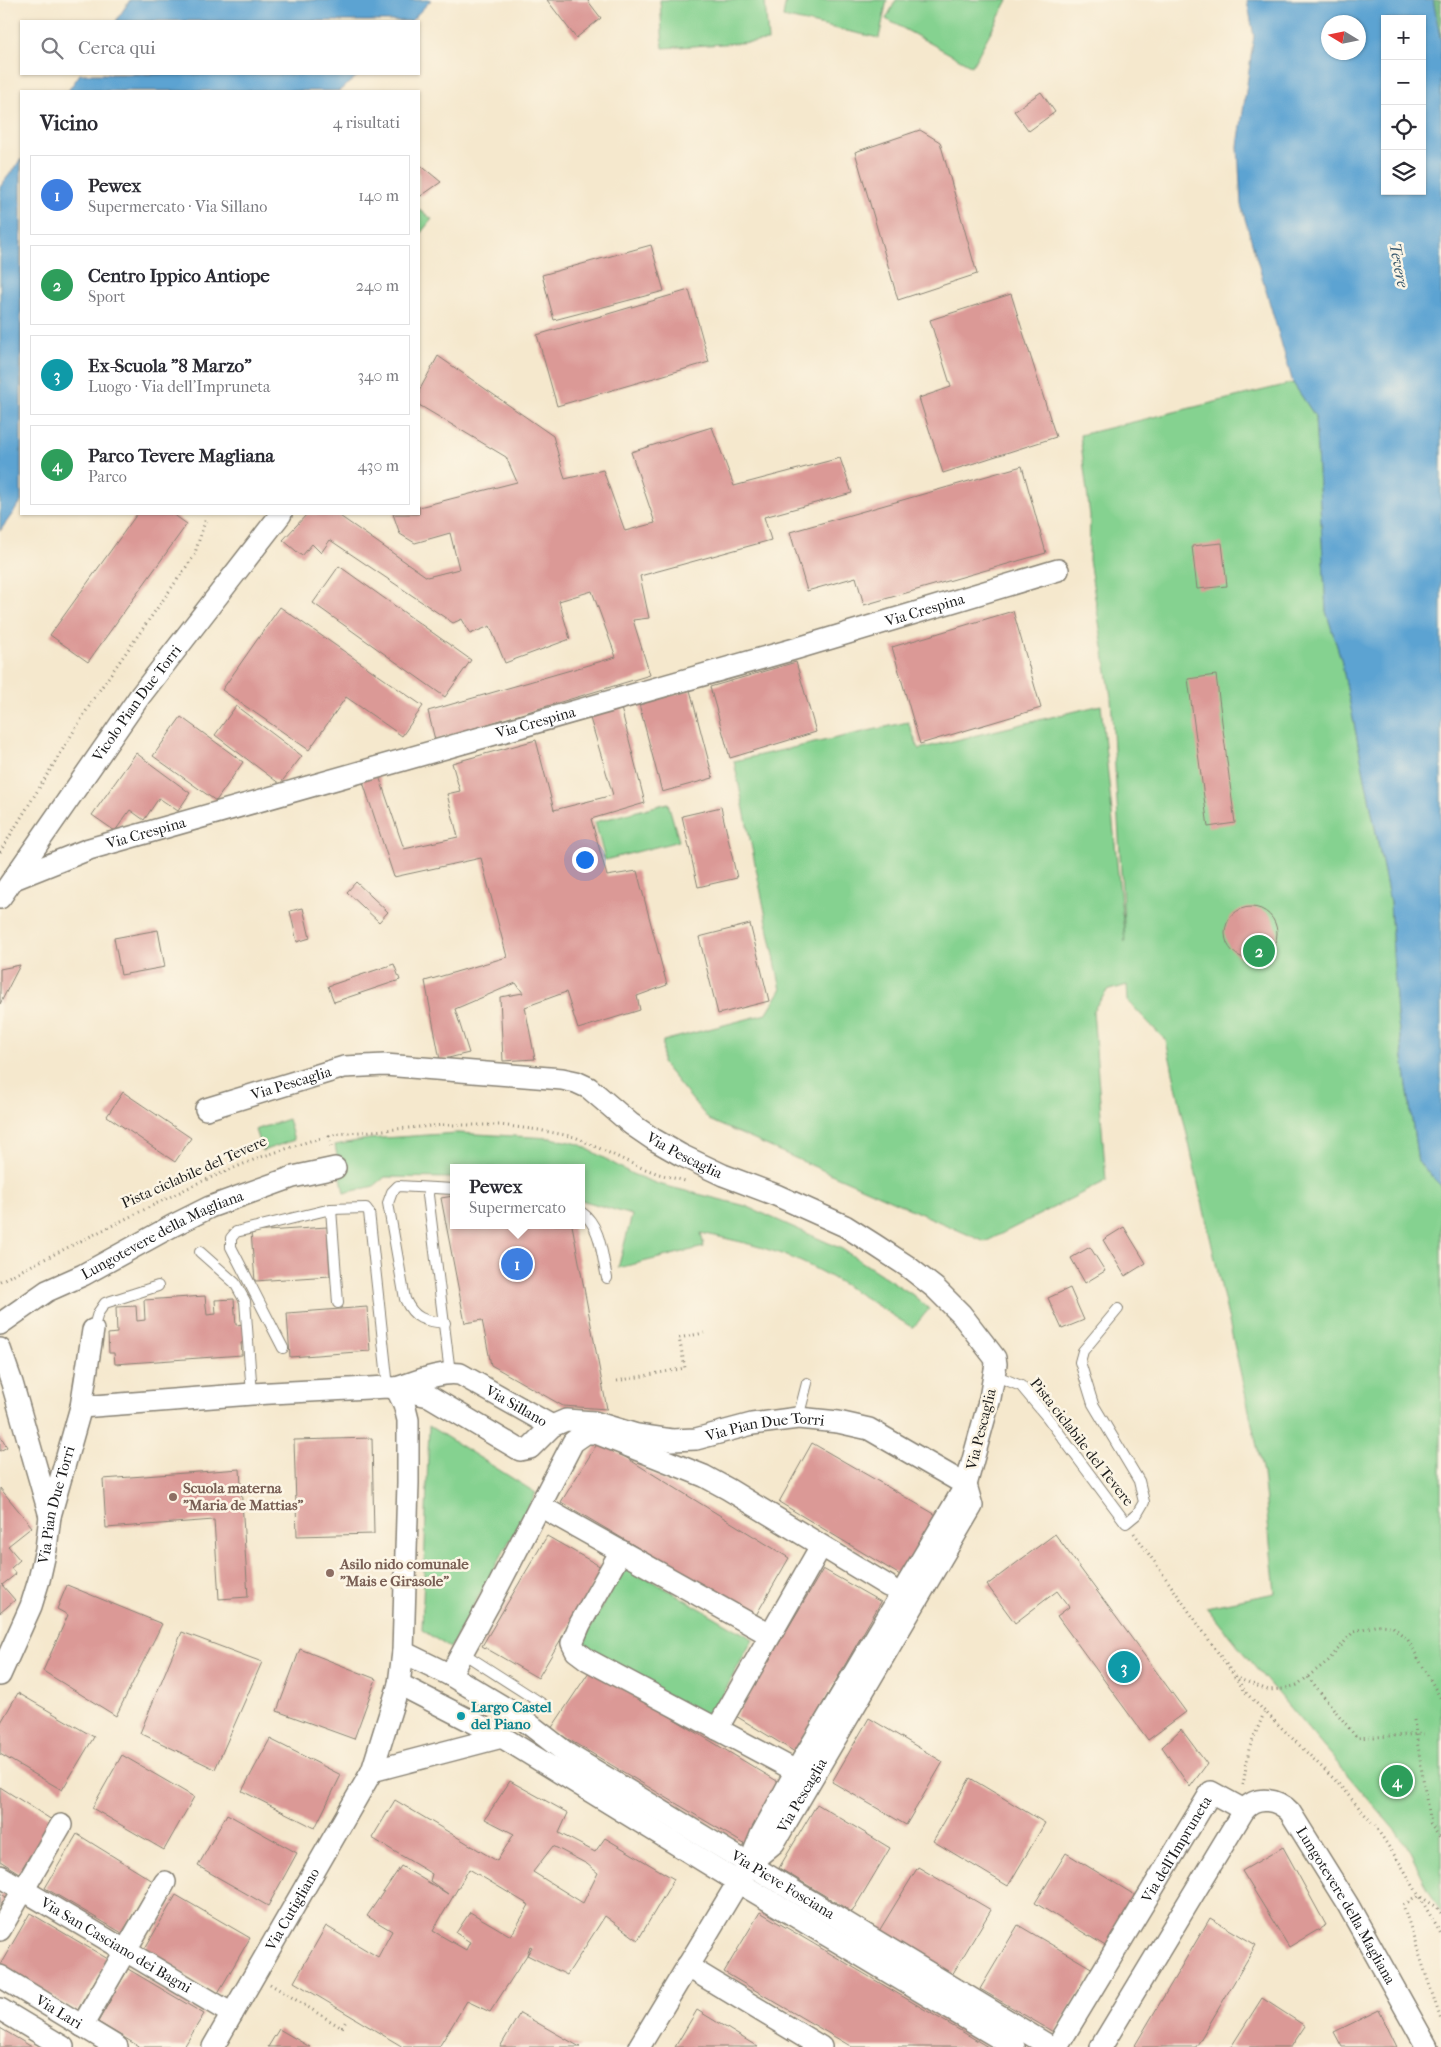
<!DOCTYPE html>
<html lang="it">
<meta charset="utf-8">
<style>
:root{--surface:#fff;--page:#f2f2f3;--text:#2b2b33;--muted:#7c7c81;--line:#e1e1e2;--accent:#0b8043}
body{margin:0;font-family:"IM FELL French Canon",serif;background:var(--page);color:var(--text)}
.controls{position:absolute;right:15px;top:15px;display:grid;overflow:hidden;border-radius:0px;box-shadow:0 1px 4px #0004}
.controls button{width:45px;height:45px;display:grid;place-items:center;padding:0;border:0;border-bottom:1px solid var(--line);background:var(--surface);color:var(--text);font:25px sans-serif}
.compass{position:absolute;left:1321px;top:15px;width:45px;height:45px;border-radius:50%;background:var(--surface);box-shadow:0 1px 4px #0004;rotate:280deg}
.you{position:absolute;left:584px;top:859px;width:18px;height:18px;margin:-12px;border:4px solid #fff;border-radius:50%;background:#1a73e8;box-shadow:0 0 0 8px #1a73e833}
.badge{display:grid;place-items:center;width:32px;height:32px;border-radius:50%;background:var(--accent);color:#fff;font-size:16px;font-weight:700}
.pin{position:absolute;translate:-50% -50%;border:2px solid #fff;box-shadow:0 1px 5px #0006}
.popup{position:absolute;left:450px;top:1164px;width:135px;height:65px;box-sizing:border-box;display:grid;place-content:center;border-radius:0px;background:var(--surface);filter:drop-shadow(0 1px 4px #0005);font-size:16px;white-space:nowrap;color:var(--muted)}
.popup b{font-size:19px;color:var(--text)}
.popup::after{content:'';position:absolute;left:50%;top:100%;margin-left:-10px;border:10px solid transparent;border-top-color:var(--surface)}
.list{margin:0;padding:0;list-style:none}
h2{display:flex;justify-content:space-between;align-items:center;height:65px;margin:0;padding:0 20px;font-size:21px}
h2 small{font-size:16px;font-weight:400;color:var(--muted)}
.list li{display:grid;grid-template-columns:32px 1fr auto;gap:15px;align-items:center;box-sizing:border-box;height:80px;margin:0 10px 10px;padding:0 10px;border:1px solid var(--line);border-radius:0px}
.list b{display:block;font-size:19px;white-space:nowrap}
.list p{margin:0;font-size:16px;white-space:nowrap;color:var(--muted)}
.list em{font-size:16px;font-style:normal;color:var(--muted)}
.icon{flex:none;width:28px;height:28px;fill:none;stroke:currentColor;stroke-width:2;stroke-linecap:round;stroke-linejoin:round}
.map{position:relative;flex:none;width:1441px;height:2047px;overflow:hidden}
.search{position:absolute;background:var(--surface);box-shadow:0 1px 4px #0004;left:20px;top:20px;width:400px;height:55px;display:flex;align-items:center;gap:12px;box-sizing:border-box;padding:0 18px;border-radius:0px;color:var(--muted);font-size:19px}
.panel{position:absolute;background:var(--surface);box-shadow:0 1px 4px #0004;left:20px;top:90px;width:400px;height:425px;border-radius:0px}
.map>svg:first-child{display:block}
</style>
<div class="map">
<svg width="1441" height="2047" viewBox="0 0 1441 2047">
<rect width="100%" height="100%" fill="#fcf5e5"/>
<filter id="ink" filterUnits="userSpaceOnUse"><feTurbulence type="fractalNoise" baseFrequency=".02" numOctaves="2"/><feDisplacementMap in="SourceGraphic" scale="10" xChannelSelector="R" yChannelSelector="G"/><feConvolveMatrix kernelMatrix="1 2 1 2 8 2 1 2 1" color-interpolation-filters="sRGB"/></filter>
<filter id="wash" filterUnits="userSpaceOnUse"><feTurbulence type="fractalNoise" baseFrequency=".0096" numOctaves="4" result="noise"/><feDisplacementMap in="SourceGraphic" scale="20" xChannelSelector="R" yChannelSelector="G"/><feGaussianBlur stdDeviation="1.12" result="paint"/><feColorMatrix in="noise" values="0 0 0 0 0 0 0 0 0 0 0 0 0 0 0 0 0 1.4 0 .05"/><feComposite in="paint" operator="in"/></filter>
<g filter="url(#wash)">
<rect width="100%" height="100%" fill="#f5e8cd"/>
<g fill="#85d290" stroke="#507756">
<path d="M660,0H765L768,41L663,48Z"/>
<path d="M786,0H887L879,38L783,17Z"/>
<path d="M896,0H1008L972,66L886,19Z"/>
<path d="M419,209L432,219L419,235Z"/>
<path d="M1293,383L1315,416L1326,611L1341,659L1390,902L1397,1016L1418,1162L1441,1186V1914L1405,1842L1254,1666L1206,1607L1275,1593L1263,1473L1166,1041L1128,1001L1127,985L1107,991L1093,1010L1106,1181L985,1242L709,1120L662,1063L663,1041L766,1014L781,990L734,761L908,722L919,749L1101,705L1125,942L1111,697L1089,560L1090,516L1080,435Z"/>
<path d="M668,803L679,841L605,860L595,822Z"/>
<path d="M288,1119L294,1140L262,1151L255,1130Z"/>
<path d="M457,1133L551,1138L579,1144L632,1174L658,1184L746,1206L842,1249L913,1295L929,1309L913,1328C875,1305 838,1278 797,1260C766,1247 734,1240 701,1233L704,1247L618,1268L632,1215L581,1200V1168H453V1178L385,1177L374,1186L344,1193L335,1145L369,1139Z"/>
<path d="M429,1426L536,1493L450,1648L422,1630Z"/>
<path d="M625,1565L753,1639L709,1720L580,1646Z"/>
</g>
<path fill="#6cb47a" stroke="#44684b" d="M1433,0H1441V42L1433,4Z"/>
<g fill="#5ca3d2" stroke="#3c6077" fill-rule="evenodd">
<path d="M130,0H431L411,21H116Z"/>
<path d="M1247,0H1433L1441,42V1186L1418,1162L1397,1016L1390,902L1341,659L1326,611L1315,416L1293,383L1241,205L1238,146L1254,36ZM1385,19H1422V191H1385ZM1328,22H1358V52H1328Z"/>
<path d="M80,74H360L339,91H68Z"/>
<path d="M21,159V502L0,531V187Z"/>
</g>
<g id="blocks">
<g fill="#db9996" fill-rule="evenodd">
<path d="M547,0H589L588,1L601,18L576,38Z"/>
<path d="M1041,92L1055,112L1029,131L1014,111Z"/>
<path d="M920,130L940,142L977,274L898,300L855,152Z"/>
<path d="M419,164L441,182L421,196L419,194Z"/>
<path d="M651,245L664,291L554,320L542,275Z"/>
<path d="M689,290L709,362L557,406L537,335Z"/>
<path d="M1011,294L1056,437L943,473L919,398L951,387L930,320Z"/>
<path d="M438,356L553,436L565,479L603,470L625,531L655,523L631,452L712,427L734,486L840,458L852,493L764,517L771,540L640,576L649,618L633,620L650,675L435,740L428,711L616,657L592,591L559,601L570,639L505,663L490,626L470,634L462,619L453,623L330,540L321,553L312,544L302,556L283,540L307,514H337L427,577L459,569L450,533L415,543L400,534L393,514H419V507L517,482L506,457L419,405V391Z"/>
<path d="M1022,466L1046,553L864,605L856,577L807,591L790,532Z"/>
<path d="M137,514H173L187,524L88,662L50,635Z"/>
<path d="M1222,543L1227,586L1197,589L1192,546Z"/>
<path d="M339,566L471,660L445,697L313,603Z"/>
<path d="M280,607L423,706L402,736L346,697L309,750L222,690Z"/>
<path d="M1013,611L1041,708L920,744L892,647Z"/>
<path d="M796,662L816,732L730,758L710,687Z"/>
<path d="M1216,675L1235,823L1208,827L1188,679Z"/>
<path d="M690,690L713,778L662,792L639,704Z"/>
<path d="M620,704L645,803L591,819L607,876L637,871L667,985L637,996L640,1010L578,1029L566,992L525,1007L535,1059L503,1061L500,997L523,993L516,983L455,1009L469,1053L440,1060L425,981L507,957L481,858L394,877L362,779L379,776L404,849L458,837L447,794L460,791L452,763L536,740L554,810L613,795L589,715Z"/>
<path d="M236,706L302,756L280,784L215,735Z"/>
<path d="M181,717L243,762L216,801L153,756Z"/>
<path d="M136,753L190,793L178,811L159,798L144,820L130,810L115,831L92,815Z"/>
<path d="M721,807L737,878L698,887L682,816Z"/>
<path d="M356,882L388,912L379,922L347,892Z"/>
<circle cx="1251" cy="933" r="26"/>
<path d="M303,908L310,938L297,942L290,911Z"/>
<path d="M750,924L769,1001L718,1014L699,937Z"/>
<path d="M158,930L165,967L121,975L114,938Z"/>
<path d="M394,964L400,980L334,1002L328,986Z"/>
<path d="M20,965L0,1004V969Z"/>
<path d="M123,1092L191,1138L175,1162L107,1116Z"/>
<path d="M453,1196V1225H572L607,1409L563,1406L491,1365L482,1320L465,1323L441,1198Z"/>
<path d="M327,1227L330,1276L255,1281L251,1232Z"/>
<path d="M1124,1227L1146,1263L1125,1276L1103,1240Z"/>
<path d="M1090,1247L1105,1271L1085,1283L1071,1258Z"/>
<path d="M1070,1288L1084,1320L1062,1329L1048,1298Z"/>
<path d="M205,1296L207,1315L216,1314L215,1300L234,1299L236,1325L245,1324L246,1342L241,1343L242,1355L115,1364L114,1353H109L108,1334L117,1333L116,1307L136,1306L137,1321L145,1320L144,1300Z"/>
<path d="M367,1307L370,1351L290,1357L287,1313Z"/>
<path d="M0,1435L7,1447L0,1451Z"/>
<path d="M372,1438L374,1534L297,1536L294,1440Z"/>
<path d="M599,1441L789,1558L755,1617L561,1502Z"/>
<path d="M812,1443L938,1516L900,1575L779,1502Z"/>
<path d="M240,1469L248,1597L219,1599L214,1520L106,1528L103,1479Z"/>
<path d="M0,1488L32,1527L8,1546L20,1560L11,1568L16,1574L2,1585L15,1600L0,1613Z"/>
<path d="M1055,1534L1186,1712L1148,1740L1057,1616L1069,1607L1057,1591L1015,1623L987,1585Z"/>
<path d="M547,1536L603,1568L538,1678L482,1646Z"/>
<path d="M823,1569L881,1602L795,1752L736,1716Z"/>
<path d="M67,1585L162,1624L116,1716L43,1671L68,1615L57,1609Z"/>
<path d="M182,1632L262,1662L215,1769L140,1733Z"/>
<path d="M300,1649L376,1679L354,1739L277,1711Z"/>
<path d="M591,1669L782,1784L746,1845L551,1729Z"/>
<path d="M18,1693L94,1737L62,1790L0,1754V1724Z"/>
<path d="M869,1718L943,1762L906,1825L832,1782Z"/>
<path d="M1181,1729L1207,1764L1190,1787L1162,1747Z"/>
<path d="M270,1739L341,1775L315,1828L242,1791Z"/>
<path d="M122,1755L194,1797L164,1850L92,1808Z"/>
<path d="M970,1778L1045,1823L1008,1886L933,1841Z"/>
<path d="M510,1781L568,1813L559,1833L595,1852L605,1838L674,1879L638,1940L605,1916L567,1975L527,1955L532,1947L530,1946L527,1955L490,2012L467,2001L439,2047H403L294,1982L326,1926L378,1957L392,1931L367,1916L401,1866L448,1894L430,1881L432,1874L372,1838L395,1800L497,1861L514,1834L485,1819ZM553,1846L587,1864L598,1873L583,1903L533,1872ZM469,1869L529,1905L511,1936L470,1912L456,1933L470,1942L466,1950L433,1931Z"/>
<path d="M0,1787L52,1820L19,1873L0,1861Z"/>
<path d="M817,1804L890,1848L852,1912L779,1868Z"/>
<path d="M227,1814L297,1853L268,1906L198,1866Z"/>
<path d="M77,1834L153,1881L122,1933L45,1888Z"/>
<path d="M1283,1847L1326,1925L1289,1947L1242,1871Z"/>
<path d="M1066,1853L1138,1897L1107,1947L1035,1903Z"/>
<path d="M918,1867L991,1910L952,1975L879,1931Z"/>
<path d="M0,1893L6,1897L0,1907Z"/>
<path d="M176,1895L250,1938L218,1993L144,1950Z"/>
<path d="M760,1912L988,2047H852L724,1972Z"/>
<path d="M30,1913L108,1959L77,2011L0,1965Z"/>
<path d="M1210,1918L1256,1945L1196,2047H1134Z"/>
<path d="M1018,1925L1093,1969L1055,2033L980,1989Z"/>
<path d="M128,1969L204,2014L184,2047H140L98,2022Z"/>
<path d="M1262,1998L1305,2026L1291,2047H1231Z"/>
<path d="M697,2010L758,2047H675Z"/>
<path d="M1379,2010L1397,2047H1342L1334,2032Z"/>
<path d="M520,2013L580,2047H500Z"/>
<path d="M0,2028L32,2047H0Z"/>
<path d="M279,2029L310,2047H268Z"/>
</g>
</g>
</g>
<g filter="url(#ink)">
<use href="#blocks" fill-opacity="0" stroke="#888274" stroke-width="1"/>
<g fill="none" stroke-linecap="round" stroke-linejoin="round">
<defs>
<g id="service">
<path d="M429,1188L428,1195L450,1373"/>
<path d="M331,1209L338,1303"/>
<path d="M581,1212C601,1225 602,1256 607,1278"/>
<path d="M200,1252L235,1283L245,1301L252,1394"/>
<path d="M445,1323C424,1321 414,1319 405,1299L388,1203L392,1192L398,1186L453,1189"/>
<path d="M93,1330L98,1313L105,1303L158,1286"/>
<path d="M283,1348L231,1247V1238L236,1232L331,1209L366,1208L369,1212L388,1387"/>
<path d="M994,1375L1021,1386L1047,1417L1126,1523L1137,1514L1144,1502L1139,1481L1093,1404L1080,1362L1083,1351L1118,1309"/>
<path d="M798,1418L807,1383"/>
<path d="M463,1653L544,1705"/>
</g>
<g id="minor">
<path id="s1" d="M14,879L89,849L798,648L1058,570"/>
<path id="s2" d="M0,898L140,696L281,514"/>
<path id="s3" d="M206,1109L344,1067L385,1065L562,1079L576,1082L589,1088L631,1124L653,1139L681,1155L723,1175L776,1195L845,1226L875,1245L907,1266L935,1288L961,1314L995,1358L996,1364L990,1398L966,1485L796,1771L761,1835L749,1864L639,2047"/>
<path id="s4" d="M0,1324L47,1291L83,1275L172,1226L210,1207L293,1177L335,1168"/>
<path d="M0,1349L12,1383L50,1516"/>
<path id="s5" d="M396,1388C416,1382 439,1371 460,1374L552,1426"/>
<path id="s6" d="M81,1407L252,1394L388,1387L429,1396L520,1450L530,1448L552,1426L566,1420L594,1422L637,1435L672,1440L696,1439L752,1424L798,1418L838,1422L869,1429L966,1485"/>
<path d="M540,1506L770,1635"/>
<path d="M621,1551L580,1624L572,1643L576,1651L588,1660L796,1771"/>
<path id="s7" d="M403,1652L450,1675L520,1717L569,1755L1051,2047"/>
<path id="s8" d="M0,1675L31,1606L39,1580L46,1549L50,1516L81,1407L93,1330"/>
<path d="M450,1675L490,1602L573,1442L586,1433H596L704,1476L728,1489L888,1586"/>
<path d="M399,1684L502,1737L738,1882L1014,2047"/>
<path d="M717,1729L821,1546"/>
<path d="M372,1771L502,1737"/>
<path id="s9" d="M1244,1810C1257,1795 1278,1799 1290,1812L1348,1905L1427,2047"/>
<path id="s10" d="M751,1862L774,1843L972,1506L966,1485"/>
<path id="s11" d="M0,1876L232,2014"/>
<path d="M0,1930L61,1825"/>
<path d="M687,1966L821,2047"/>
<path id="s12" d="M0,1976L117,2047"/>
<path d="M0,2009L63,2047"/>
<path d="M82,2026L165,1882"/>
<path id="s13" d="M213,2047L372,1771L399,1684L403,1652L408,1483V1420L404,1404L396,1388"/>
<path id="s14" d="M1057,2047L1211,1792L1244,1810L1101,2047"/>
</g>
</defs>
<use href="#service" stroke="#888274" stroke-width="12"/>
<use href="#minor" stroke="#888274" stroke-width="24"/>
<g stroke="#888274" stroke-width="3" stroke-dasharray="1 4" stroke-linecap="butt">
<path d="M0,852L96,695L194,556L206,518"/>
<path d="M329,1136L332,1150"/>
<path d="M0,1281L198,1183L258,1158L310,1141L337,1134L444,1125H500L539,1130L575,1137L637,1166L659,1174L685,1181"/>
<path d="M617,1381L685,1368L679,1338L704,1333"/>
<path d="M1134,1533L1247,1694L1335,1780L1375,1826L1403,1868L1441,1934"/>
<path d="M1234,1677L1268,1690L1283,1689L1297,1685L1328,1661L1354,1631L1379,1625L1392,1626L1408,1640L1441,1699"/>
<path d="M1308,1677L1357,1738L1424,1734"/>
<path d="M1414,1720L1430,1824L1441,1839"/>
<path d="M1243,1785L1249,1749L1264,1713"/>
<path d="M1441,1913L1437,1907L1419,1896L1403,1905L1441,2020"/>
<path d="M270,1984L342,2028L347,2019"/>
</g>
<use href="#service" stroke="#fff" stroke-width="10"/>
<use href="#minor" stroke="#fff" stroke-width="21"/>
</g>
</g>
<g fill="#8d6e63" stroke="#fcf5e5" stroke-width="2">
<circle cx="173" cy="1497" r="5"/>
<circle cx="330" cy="1573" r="5"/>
</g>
<circle fill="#0f9aa8" stroke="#fcf5e5" stroke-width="2" cx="461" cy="1716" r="5"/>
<g text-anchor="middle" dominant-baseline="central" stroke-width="5" stroke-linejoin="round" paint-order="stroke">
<g font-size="15" fill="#1c1c1c" stroke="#fcf5e5">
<text stroke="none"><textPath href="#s1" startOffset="950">Via Crespina</textPath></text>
<text stroke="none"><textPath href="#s2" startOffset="238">Vicolo Pian Due Torri</textPath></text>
<text stroke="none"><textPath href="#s1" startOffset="545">Via Crespina</textPath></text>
<text stroke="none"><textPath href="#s1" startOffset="140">Via Crespina</textPath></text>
<text stroke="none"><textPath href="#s3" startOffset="89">Via Pescaglia</textPath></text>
<text stroke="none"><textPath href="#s3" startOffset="509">Via Pescaglia</textPath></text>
<text transform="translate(194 1172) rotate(-24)">Pista ciclabile del Tevere</text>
<text stroke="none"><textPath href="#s4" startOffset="186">Lungotevere della Magliana</textPath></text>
<text stroke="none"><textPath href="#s5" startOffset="131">Via Sillano</textPath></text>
<text transform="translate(981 1429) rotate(-76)">Via Pescaglia</text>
<text stroke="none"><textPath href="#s6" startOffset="715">Via Pian Due Torri</textPath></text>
<text transform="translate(1082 1442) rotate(52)">Pista ciclabile del Tevere</text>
<text stroke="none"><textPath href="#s8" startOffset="180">Via Pian Due Torri</textPath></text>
<text stroke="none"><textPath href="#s10" startOffset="85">Via Pescaglia</textPath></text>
<text stroke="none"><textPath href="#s14" startOffset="231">Via dell'Impruneta</textPath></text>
<text stroke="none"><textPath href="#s7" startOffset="446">Via Pieve Fosciana</textPath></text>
<text stroke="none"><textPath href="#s9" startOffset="161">Lungotevere della Magliana</textPath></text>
<text stroke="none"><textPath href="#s13" startOffset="159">Via Cutigliano</textPath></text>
<text stroke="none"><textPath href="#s11" startOffset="135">Via San Casciano dei Bagni</textPath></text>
<text stroke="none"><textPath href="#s12" startOffset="69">Via Lari</textPath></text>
</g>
<g font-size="15" font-weight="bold" fill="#785e54" stroke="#fcf5e5" text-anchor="start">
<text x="183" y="1488">Scuola materna<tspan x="183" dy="17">"Maria de Mattias"</tspan></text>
<text x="340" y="1564">Asilo nido comunale<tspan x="340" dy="17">"Mais e Girasole"</tspan></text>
</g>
<g font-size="15" font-weight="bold" fill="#0d838f" stroke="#fcf5e5" text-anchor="start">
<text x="471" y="1707">Largo Castel<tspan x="471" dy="17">del Piano</tspan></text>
</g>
<g font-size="16" font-style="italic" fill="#39596e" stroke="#fcf5e5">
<text transform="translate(1399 265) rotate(79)">Tevere</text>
</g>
</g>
</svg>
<div class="controls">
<button>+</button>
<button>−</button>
<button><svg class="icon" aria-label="locate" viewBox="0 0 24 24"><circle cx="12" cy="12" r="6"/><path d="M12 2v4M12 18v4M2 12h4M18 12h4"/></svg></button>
<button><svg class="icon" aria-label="layers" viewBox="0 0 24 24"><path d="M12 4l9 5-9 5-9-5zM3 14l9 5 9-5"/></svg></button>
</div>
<svg class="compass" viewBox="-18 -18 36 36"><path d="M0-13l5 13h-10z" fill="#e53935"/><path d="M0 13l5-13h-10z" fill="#7c7c81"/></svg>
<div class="you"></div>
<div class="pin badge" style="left:517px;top:1264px;background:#3f7fe0">1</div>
<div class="popup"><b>Pewex</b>Supermercato</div>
<div class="pin badge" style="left:1259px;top:951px;background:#2e9e5b">2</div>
<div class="pin badge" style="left:1124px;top:1667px;background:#0f9aa8">3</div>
<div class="pin badge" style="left:1397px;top:1781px;background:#2e9e5b">4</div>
<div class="search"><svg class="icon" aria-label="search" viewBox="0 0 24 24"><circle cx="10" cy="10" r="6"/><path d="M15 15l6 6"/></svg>Cerca qui</div>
<section class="panel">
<h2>Vicino<small>4 risultati</small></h2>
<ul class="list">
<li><span class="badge" style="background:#3f7fe0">1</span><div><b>Pewex</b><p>Supermercato · Via Sillano</p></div><em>140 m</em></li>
<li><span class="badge" style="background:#2e9e5b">2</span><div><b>Centro Ippico Antiope</b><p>Sport</p></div><em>240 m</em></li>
<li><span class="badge" style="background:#0f9aa8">3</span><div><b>Ex-Scuola &quot;8 Marzo&quot;</b><p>Luogo · Via dell'Impruneta</p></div><em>340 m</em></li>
<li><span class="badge" style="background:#2e9e5b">4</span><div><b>Parco Tevere Magliana</b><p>Parco</p></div><em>430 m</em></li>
</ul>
</section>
</div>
